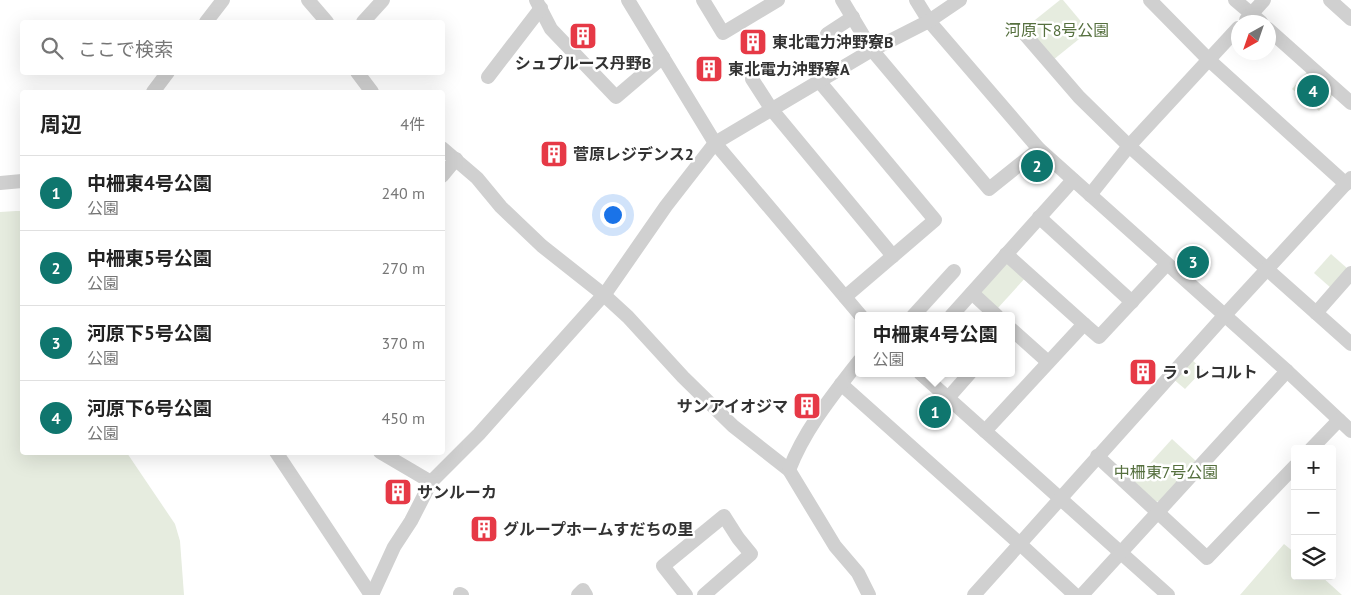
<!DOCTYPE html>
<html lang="ja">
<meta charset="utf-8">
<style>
:root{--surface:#fff;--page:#f2f2f2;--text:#222;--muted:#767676;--line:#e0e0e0;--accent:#0f766e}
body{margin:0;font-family:"PT Sans","Noto Sans JP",sans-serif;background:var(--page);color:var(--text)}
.controls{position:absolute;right:15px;bottom:15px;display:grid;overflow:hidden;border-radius:5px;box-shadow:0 5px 20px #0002}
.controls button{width:45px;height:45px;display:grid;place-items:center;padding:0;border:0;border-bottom:1px solid var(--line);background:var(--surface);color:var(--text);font:25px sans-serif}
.compass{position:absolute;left:1231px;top:15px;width:45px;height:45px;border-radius:50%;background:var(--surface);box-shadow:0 5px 20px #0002;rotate:220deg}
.you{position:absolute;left:612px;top:214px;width:18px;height:18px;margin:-12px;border:4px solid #fff;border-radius:50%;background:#1a73e8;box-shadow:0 0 0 8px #1a73e833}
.badge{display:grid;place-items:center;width:32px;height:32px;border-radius:50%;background:var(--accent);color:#fff;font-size:16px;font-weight:700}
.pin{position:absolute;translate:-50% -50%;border:2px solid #fff;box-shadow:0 1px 5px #0006}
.popup{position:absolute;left:855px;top:312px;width:160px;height:65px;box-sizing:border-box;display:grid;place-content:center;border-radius:5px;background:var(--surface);filter:drop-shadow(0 1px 4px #0005);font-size:16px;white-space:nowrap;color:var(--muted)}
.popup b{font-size:19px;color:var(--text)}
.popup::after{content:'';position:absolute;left:50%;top:100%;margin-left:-10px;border:10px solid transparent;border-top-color:var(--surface)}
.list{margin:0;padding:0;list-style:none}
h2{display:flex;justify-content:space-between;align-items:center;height:65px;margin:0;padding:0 20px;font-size:21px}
h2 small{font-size:16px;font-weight:400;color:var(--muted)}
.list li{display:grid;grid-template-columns:32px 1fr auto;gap:15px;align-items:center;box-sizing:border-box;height:75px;padding:0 20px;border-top:1px solid var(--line)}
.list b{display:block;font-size:19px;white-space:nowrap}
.list p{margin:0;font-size:16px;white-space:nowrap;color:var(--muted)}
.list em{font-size:16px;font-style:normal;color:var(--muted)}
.icon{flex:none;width:28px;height:28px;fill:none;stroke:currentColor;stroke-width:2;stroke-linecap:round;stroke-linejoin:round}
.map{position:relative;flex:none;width:1351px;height:595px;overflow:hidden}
.search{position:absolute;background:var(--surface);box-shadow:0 5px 20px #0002;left:20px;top:20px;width:425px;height:55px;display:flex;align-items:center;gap:12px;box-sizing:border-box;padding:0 18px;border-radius:5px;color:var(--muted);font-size:19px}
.panel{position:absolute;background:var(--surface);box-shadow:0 5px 20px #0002;left:20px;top:90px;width:425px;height:365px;border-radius:5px}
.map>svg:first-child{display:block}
</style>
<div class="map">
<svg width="1351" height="595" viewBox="0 0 1351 595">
<rect width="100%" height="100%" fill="#fff"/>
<g fill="#e6ecdf">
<path d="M1060,0H1063L1089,31L1053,60L1025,28Z"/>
<path d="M1308,71L1334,93L1319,111L1292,89Z"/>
<path d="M1038,155L1050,168L1037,180L1025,165Z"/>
<path d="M16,211H22V452L127,453L175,524L180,541L184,595H0V212Z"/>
<path d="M1193,247L1207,259L1193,276L1178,264Z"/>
<path d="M1331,254L1348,269L1331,288L1314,273Z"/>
<path d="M1007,259L1027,276L997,309L978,292Z"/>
<path d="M1190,358L1203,370L1185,389L1172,378Z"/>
<path d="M939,397L951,406L931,428L920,419Z"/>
<path d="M1172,439L1197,462L1164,499L1156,502L1134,481Z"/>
<path d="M1284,544L1295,553V576H1321L1342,595H1240Z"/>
</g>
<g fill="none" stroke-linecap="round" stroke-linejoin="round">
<g stroke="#d0d0d0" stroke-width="14">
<path d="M308,0L327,22"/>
<path d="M536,0L551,29L616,97L663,57"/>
<path d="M628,0L715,143L861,316"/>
<path d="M703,0L723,33L778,0"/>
<path d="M842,0L872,50L989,189L1039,149"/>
<path d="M916,0L929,21L1039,149L1287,371L1351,431"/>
<path d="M1150,0L1209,60L1346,184"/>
<path d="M1235,0L1261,22"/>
<path d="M1330,0L1351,19"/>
<path d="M1246,20L1264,0"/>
<path d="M206,22L223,0"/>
<path d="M363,22L383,0"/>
<path d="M1268,29L1351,103"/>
<path d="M1022,31L1079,97L1129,146L1351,344"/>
<path d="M827,34L853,17"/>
<path d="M357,72L372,92"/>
<path d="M488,77L541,8"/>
<path d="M752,79L772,110L893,256"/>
<path d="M819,81L935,220L845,297"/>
<path d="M153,92L168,72"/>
<path d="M442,148L477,178L501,207L542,246L604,295L628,317L683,377L733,426L789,470L835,546L858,573L869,595"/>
<path d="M442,176L456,159"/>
<path d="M0,183L22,181"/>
<path d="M1090,195L1129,146L1238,28"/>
<path d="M1039,217L1132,302"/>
<path d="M972,293L997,316"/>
<path d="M1316,313L1351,273"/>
<path d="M913,316L954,271"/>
<path d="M951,316L1073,180"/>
<path d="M1084,324L1099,337L1166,265"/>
<path d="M1011,329L1048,362"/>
<path d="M920,373L1168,595"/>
<path d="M841,384L1020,544L1075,595"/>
<path d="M948,398L970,373"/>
<path d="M985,431L1084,324L1006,254"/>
<path d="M1311,449L1339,420"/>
<path d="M276,452L371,595"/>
<path d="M380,452L431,482"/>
<path d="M1097,456L1207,558L1295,466"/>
<path d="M789,470C805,429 832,396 859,361"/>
<path d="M460,594L462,595"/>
<path d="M372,595L394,547L411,521L431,482L479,434L607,291L666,206L715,143L872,50L929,21L960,0"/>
<path d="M578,595L583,590L586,595"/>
<path d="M686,595L663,566L724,516L738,538L751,554L704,595"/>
<path d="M974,595L1224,316L1351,178"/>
<path d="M1082,595L1287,371"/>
</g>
</g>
<defs>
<symbol id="building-square" viewBox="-11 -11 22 22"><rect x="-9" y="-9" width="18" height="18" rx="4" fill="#e63946" stroke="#fff"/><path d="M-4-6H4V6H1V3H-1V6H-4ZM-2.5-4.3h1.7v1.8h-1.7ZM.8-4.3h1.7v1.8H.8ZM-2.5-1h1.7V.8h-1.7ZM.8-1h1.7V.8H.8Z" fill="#fff"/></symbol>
</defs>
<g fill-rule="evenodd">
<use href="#building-square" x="567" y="20" width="32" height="32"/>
<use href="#building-square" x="737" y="26" width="32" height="32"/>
<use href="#building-square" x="693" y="53" width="32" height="32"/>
<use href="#building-square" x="538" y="138" width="32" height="32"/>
<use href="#building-square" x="1127" y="356" width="32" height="32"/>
<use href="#building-square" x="791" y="390" width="32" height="32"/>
<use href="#building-square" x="382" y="476" width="32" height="32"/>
<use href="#building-square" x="468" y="513" width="32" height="32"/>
</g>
<g text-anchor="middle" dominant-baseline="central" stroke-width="5" stroke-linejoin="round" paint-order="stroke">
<g font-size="16" fill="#56703f" stroke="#fff">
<text x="1057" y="30">河原下8号公園</text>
<text x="1166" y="472">中柵東7号公園</text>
</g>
<g font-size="16" font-weight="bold" fill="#333" stroke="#fff" text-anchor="start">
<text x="772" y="42">東北電力沖野寮B</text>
<text x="583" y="63" text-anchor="middle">シュプルース丹野B</text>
<text x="728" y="69">東北電力沖野寮A</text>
<text x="573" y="154">菅原レジデンス2</text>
<text x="1162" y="372">ラ・レコルト</text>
<text x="788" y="406" text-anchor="end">サンアイオジマ</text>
<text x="417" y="492">サンルーカ</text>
<text x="503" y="529">グループホームすだちの里</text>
</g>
</g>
</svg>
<div class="controls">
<button>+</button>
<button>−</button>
<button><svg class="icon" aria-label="layers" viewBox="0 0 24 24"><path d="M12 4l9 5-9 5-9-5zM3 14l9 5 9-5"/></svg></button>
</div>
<svg class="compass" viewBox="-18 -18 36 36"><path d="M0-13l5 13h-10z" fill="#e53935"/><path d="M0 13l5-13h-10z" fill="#767676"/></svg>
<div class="you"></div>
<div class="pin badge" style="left:935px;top:412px">1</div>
<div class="popup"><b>中柵東4号公園</b>公園</div>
<div class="pin badge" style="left:1037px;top:166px">2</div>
<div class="pin badge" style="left:1193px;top:262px">3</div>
<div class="pin badge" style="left:1313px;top:91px">4</div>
<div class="search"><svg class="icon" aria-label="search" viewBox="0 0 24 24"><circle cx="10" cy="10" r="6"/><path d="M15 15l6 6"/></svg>ここで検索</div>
<section class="panel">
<h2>周辺<small>4件</small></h2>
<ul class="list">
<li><span class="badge">1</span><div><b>中柵東4号公園</b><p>公園</p></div><em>240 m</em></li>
<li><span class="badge">2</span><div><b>中柵東5号公園</b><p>公園</p></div><em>270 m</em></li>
<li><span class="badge">3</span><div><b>河原下5号公園</b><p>公園</p></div><em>370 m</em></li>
<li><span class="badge">4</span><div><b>河原下6号公園</b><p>公園</p></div><em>450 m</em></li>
</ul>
</section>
</div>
